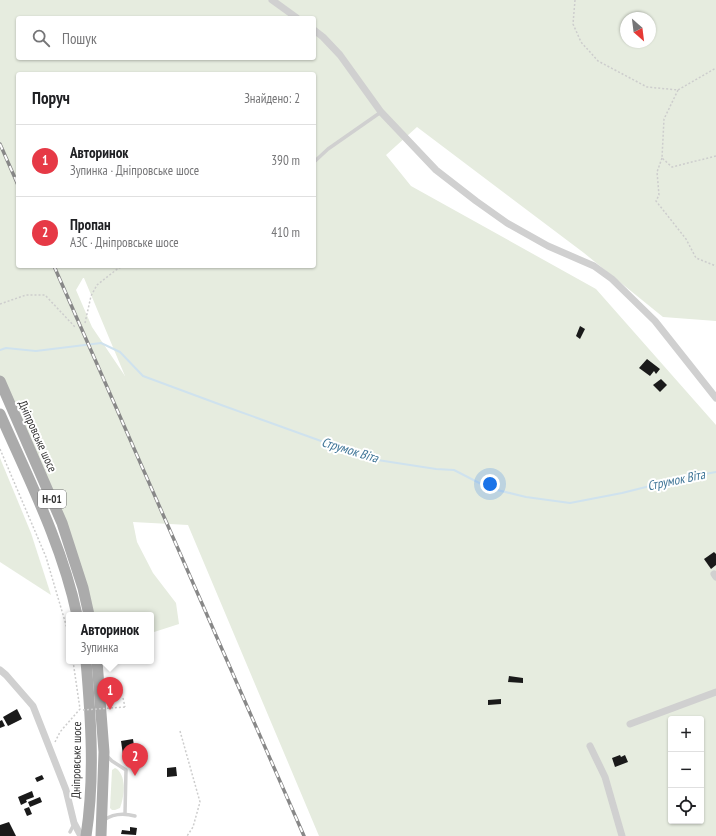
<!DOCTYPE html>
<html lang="uk">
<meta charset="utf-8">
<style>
:root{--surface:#fff;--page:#f6f6f6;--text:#202124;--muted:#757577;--line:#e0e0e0;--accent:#e63946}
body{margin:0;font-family:"PT Sans Narrow",sans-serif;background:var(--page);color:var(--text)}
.controls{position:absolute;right:12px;bottom:12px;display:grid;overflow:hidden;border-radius:4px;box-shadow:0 1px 3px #0004}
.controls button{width:36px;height:36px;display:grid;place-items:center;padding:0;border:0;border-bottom:1px solid var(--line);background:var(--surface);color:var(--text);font:20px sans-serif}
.compass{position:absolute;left:620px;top:12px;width:36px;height:36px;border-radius:50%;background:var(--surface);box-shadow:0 1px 3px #0004;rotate:152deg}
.you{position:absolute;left:490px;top:484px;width:14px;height:14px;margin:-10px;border:3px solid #fff;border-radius:50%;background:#1a73e8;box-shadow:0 0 0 6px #1a73e833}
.badge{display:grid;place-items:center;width:26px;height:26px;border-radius:50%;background:var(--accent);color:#fff;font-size:13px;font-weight:700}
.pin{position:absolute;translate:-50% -33px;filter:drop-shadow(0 1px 2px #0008)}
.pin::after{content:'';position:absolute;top:21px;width:14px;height:12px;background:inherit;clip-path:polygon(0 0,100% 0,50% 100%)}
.popup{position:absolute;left:66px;top:612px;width:88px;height:52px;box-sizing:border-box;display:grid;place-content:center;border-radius:4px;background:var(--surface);filter:drop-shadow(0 1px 3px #0005);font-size:13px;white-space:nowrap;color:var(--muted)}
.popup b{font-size:15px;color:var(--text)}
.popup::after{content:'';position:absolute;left:50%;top:100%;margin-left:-8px;border:8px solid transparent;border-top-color:var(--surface)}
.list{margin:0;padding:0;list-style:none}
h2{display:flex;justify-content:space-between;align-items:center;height:52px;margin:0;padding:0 16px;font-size:17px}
h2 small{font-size:13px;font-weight:400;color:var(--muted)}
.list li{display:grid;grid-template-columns:26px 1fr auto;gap:12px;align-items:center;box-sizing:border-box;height:72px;padding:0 16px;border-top:1px solid var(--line)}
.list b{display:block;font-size:15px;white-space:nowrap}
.list p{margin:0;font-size:13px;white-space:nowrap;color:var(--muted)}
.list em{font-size:13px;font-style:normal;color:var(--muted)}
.icon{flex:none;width:22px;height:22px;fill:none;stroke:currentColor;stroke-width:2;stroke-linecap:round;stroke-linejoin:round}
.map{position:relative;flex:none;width:716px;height:836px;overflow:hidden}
.search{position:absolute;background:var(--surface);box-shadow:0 1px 3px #0004;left:16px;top:16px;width:300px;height:44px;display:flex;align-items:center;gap:10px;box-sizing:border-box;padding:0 14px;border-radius:4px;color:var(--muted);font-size:15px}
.panel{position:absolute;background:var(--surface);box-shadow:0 1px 3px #0004;left:16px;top:72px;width:300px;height:196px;border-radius:4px}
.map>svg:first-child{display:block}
</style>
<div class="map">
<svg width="716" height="836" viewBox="0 0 716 836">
<rect width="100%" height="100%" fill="#fff"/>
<g fill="#e6ecdf" fill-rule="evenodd">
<path d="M0,0H716V321L663,317L584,253L417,127L386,155L411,186L596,289L716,425V836H319L188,525L133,522L137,542L153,573L176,603L179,624L151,633V615H89L83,588L0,381ZM18,18H314V58H18ZM626,18H650V42H626ZM18,74H314V266H18ZM83,278H84L125,376L92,327L76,290ZM671,719H701V821H671Z"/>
<path d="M0,458L31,533L51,595L0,562Z"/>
<path d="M115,768L117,769C127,778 124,797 120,808L115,810H112L110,808L112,770Z"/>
</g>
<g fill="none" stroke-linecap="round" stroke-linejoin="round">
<path stroke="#cfe2ee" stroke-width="2" d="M0,350L6,348L36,351L101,343L120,352L143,376L224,406L371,459L436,469L454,470L489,488L526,497L570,503L622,493L678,479L716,472"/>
</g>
<g fill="#1a1a1a">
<path d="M580,326L585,329L580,339L576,336Z"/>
<path d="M647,359L660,369L656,374L654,371L650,376L639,368Z"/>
<path d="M661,379L667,385L660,392L653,385Z"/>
<path d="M714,552L716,554V565L711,569L704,559Z"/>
<path d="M509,676L523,678V683L508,682Z"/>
<path d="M501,699V704L488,705V700Z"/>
<path d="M17,709L22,719L8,726L3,717Z"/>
<path d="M2,720L5,726L0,728V721Z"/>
<path d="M133,739L135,753L123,755L121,741Z"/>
<path d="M620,755L621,757L625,755L628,762L615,767L612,758Z"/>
<path d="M176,767L177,776L167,777V768Z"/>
<path d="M42,775L44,779L37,782L35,778Z"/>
<path d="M32,791L34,797L26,800L27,802L21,805L18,797Z"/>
<path d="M40,797L42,802L30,807L28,802Z"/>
<path d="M29,807L32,814L27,816L24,809Z"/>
<path d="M9,822L16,836H0V825Z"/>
<path d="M130,827L137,828L136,835L121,834L122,830L130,831Z"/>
</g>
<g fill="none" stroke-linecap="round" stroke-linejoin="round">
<g stroke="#cdcdcd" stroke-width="1.5" stroke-dasharray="2 2" stroke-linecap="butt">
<path d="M575,0L573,24L581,42L598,61L647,87L678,90L716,68"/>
<path d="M678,90L664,119L662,158L672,167L716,156"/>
<path d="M662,158L657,172L659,195L656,201L686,239L696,258L716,266"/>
<path d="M0,304L26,295H45L75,327"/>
<path d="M85,323L91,296L97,285L116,270L123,266"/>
<path d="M0,449L46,557L69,635"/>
<path d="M123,698L125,707"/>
<path d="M180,731L200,802L193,827L187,836"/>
<path d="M55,742L60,732L80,709L73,661"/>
</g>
<g stroke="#d0d0d0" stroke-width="3.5">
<path d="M314,162L328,149L381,112"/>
<path d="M106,755L112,761L126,770L125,814"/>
<path d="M104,820C114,813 124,813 135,816"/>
<path d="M70,832L74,824"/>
</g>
<g stroke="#d0d0d0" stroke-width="7">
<path d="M272,0L297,18"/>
<path d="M314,30L323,37L340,55L381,112L436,170L476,201L507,223L548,246L594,266L612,279L655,321L716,398"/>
<path d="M714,574L716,577"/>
<path d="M0,670L6,675L33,706L66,790L74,823L81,836"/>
<path d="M630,724L716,692"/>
<path d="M590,746L605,777L622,836"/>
</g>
<g stroke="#ababab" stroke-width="11">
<path d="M0,381L62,523L83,588L89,615"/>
<path d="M0,414C29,480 62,544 77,615"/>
<path d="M86,661C91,719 95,778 86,836"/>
<path d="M97,661L104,752L101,836"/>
</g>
<defs>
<g id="rail">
<path d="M0,144L18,185"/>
<path d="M54,266L304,836"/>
</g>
</defs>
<use href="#rail" stroke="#888" stroke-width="3.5"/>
<use href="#rail" stroke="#fff" stroke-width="2" stroke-dasharray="6" stroke-linecap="butt"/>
<path stroke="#cdcdcd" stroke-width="1.5" stroke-dasharray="2 2" stroke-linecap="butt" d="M83,710L125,707"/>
</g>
<g text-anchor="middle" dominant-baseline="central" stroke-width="4" stroke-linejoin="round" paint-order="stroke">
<rect fill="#fff" stroke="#707070" stroke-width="1" x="38" y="490" width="28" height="18" rx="3"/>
<g font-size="11" font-weight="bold" fill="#333">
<text x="52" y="499">Н-01</text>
</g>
<g font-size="12" fill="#333" stroke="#fff">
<text transform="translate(38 436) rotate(66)">Дніпровське шосе</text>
<text transform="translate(76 760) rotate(-89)">Дніпровське шосе</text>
</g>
<g font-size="13" font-style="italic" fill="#3f7597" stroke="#fff">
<text transform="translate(350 450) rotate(17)">Струмок Віта</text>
<text transform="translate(676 480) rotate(-12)">Струмок Віта</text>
</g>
</g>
</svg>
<div class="controls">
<button>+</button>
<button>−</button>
<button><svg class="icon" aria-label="locate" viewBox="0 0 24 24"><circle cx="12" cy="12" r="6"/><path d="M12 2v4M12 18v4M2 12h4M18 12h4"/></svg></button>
</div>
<svg class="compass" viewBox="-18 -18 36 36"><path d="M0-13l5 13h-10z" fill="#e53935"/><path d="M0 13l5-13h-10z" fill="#757577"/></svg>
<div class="you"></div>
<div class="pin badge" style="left:110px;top:710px">1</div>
<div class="popup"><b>Авторинок</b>Зупинка</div>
<div class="pin badge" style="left:135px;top:776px">2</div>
<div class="search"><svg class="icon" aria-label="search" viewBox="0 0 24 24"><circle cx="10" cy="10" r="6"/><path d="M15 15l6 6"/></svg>Пошук</div>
<section class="panel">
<h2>Поруч<small>Знайдено: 2</small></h2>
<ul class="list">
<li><span class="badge">1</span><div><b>Авторинок</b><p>Зупинка · Дніпровське шосе</p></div><em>390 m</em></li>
<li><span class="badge">2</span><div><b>Пропан</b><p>АЗС · Дніпровське шосе</p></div><em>410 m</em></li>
</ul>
</section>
</div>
